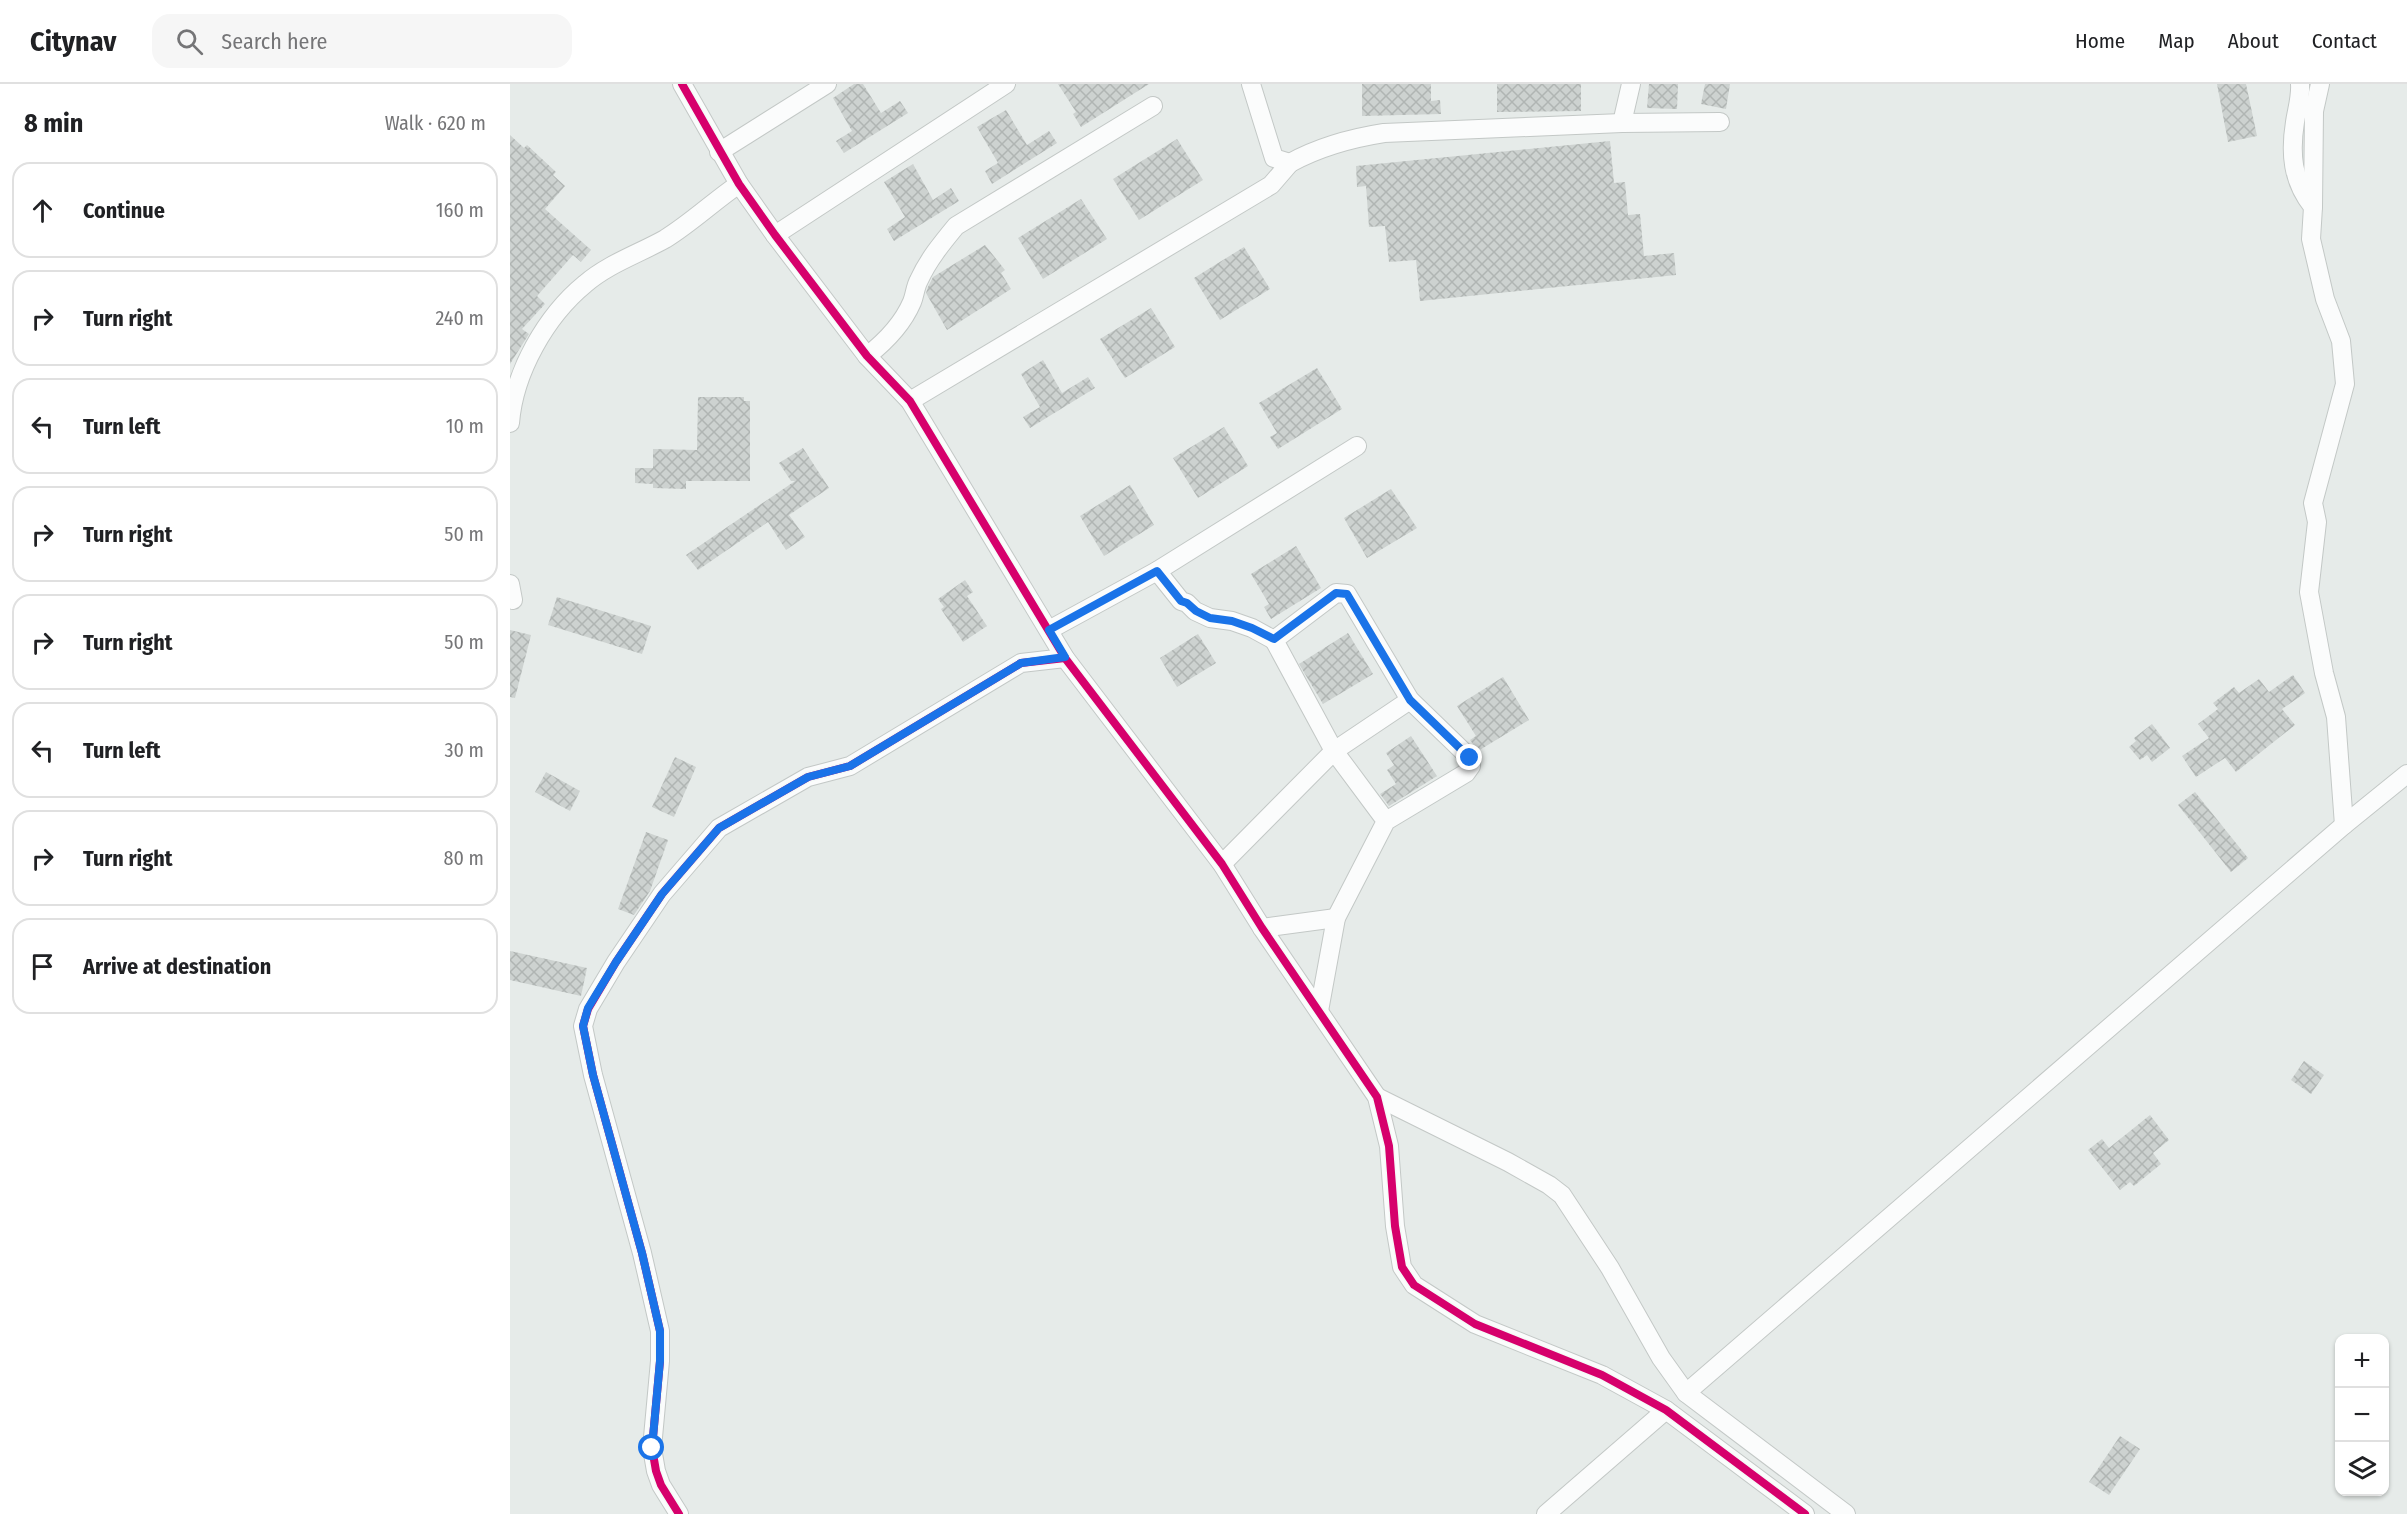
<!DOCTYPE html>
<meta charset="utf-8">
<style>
:root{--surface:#fff;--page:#f6f6f6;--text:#202124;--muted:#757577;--line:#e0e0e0}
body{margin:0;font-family:"Fira Sans Condensed",sans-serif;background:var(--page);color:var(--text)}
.controls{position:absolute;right:18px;bottom:18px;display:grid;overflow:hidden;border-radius:12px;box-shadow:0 2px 4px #0004}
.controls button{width:54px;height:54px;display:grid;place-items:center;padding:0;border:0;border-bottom:2px solid var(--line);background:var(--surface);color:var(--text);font:30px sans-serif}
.stop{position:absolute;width:18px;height:18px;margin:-14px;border:4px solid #1a73e8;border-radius:50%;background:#fff}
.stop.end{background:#1a73e8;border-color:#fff;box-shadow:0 2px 6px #0008}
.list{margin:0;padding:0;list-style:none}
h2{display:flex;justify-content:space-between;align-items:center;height:78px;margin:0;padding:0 24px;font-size:26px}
h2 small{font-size:20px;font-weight:400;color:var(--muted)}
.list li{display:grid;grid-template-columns:39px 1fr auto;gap:18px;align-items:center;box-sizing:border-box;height:96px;margin:0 12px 12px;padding:0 12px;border:2px solid var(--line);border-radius:18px}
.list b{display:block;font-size:22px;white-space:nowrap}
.list em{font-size:20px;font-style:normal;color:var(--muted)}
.icon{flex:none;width:33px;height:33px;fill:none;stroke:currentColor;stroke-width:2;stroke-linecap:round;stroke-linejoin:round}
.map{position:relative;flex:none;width:1897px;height:1430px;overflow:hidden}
header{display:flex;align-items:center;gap:36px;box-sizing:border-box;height:84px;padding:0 30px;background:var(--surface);border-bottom:2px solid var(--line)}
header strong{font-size:28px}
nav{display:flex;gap:33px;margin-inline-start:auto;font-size:21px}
.search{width:420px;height:54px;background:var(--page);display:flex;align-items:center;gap:15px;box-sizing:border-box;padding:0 21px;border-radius:18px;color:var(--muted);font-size:22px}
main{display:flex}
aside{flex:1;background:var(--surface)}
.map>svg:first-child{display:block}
</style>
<header>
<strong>Citynav</strong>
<div class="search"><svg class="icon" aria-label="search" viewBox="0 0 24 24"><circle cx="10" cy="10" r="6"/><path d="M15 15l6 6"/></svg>Search here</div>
<nav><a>Home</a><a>Map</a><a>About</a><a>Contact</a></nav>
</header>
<main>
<aside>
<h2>8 min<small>Walk · 620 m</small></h2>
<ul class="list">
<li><svg class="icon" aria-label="ahead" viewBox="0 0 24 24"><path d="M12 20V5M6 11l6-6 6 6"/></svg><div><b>Continue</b></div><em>160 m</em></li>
<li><svg class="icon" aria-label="right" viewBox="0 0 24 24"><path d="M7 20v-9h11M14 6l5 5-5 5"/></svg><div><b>Turn right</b></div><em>240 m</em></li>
<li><svg class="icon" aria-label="left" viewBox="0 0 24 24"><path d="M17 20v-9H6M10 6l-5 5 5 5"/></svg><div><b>Turn left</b></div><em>10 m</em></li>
<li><svg class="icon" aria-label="right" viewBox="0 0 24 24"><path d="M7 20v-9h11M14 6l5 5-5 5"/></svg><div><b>Turn right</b></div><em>50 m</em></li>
<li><svg class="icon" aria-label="right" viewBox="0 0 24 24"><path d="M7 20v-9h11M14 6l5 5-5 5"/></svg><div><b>Turn right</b></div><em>50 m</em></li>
<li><svg class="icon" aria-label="left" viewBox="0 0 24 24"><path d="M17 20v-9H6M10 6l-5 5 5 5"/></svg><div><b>Turn left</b></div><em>30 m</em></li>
<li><svg class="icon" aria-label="right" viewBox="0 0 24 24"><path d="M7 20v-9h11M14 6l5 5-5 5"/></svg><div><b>Turn right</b></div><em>80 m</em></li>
<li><svg class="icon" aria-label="arrive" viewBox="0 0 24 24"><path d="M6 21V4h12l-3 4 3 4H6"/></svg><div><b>Arrive at destination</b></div></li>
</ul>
</aside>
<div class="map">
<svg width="1897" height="1430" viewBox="0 0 1897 1430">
<defs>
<pattern id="building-cross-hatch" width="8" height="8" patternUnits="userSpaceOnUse" patternTransform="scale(1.5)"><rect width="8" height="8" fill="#cdd2d0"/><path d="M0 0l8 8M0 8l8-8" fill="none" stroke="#b0b5b3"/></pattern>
</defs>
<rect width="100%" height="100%" fill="#e6ebe9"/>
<g fill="url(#building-cross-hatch)">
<path d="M344,0H353L371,29L390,17L398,29L334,69L326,57L342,47L323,14Z"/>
<path d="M548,0H639L571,43L563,30L566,28Z"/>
<path d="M852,0H921V17L930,16L931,30L852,32Z"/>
<path d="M987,0H1071V27L987,28Z"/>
<path d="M1139,0H1168L1167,25L1137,24Z"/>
<path d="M1195,0H1220L1216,25L1191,20Z"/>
<path d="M1707,0H1736L1747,52L1718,58Z"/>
<path d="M496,26L517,61L539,47L547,59L482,100L475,87L488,79L467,43Z"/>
<path d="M0,51L14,64L17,61L46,88L43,91L55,102L35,125L81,166L71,178L63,171L27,212L35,220L12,245L19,250L0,280Z"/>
<path d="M667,55L693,96L629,136L603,95Z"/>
<path d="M1100,57L1104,99L1115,98L1118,131L1130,130L1134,172L1164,169L1166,191L910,217L906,176L879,178L875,142L859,143L856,102L847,103L846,82Z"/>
<path d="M403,80L423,116L441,104L449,117L384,157L377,145L395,133L374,98Z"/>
<path d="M571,115L597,155L533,195L508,154Z"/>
<path d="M475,161L495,186L491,189L501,205L437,246L416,209L418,203L423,193Z"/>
<path d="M734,163L760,205L710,236L684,194Z"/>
<path d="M641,224L665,263L615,294L590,255Z"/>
<path d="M533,276L552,309L578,293L585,304L520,344L513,333L530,323L511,290Z"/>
<path d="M807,284L832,325L768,365L760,353L767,349L749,319Z"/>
<path d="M188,313H234V317H240V397H176V405L143,404V400L125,399V384H143V365L187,366Z"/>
<path d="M714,343L738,382L688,414L663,374Z"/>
<path d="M293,364L319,404L279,431L295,453L276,466L258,438L188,486L176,471L285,397H281L269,379Z"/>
<path d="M620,401L644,441L594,472L570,432Z"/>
<path d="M881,405L907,444L857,474L834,434Z"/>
<path d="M786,462L811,504L761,535L754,523L759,520L741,490Z"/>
<path d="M455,496L463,508L457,512L477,542L453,558L431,525L434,523L428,515Z"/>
<path d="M47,513L141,542L132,570L38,541Z"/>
<path d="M0,546L21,551L5,614L0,613Z"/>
<path d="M838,549L863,590L813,620L789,580Z"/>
<path d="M688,550L706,579L667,603L650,574Z"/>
<path d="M1783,591L1795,609L1772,625L1785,641L1726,688L1715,674L1686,693L1672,672L1699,654L1688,640L1708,625L1703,619L1724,603L1729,609L1749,595L1759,608Z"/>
<path d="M993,593L1019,636L968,667L960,656L966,652L947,622Z"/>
<path d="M1642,640L1660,664L1642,678L1637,671L1630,676L1619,663L1626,657L1624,654Z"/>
<path d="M901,652L927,692L879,722L870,710L886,700L877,686L884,681L876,669Z"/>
<path d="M165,673L186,683L164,733L142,723Z"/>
<path d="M36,688L70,707L60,727L25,708Z"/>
<path d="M1685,708L1738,774L1721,788L1668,721Z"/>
<path d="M136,748L158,756L140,807L124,831L108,825Z"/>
<path d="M0,867L77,884L71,912L0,896Z"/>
<path d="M1794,977L1814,991L1801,1010L1781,996Z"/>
<path d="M1640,1031L1659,1056L1643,1069L1651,1080L1624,1102L1620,1098L1610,1106L1578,1066L1592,1055L1599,1064Z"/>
<path d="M1610,1352L1630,1365L1599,1411L1579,1398Z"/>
</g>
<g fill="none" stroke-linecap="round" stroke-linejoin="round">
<defs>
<g id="minor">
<path d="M172,0L229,100L265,151L357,272L400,317L555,574L712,780L752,844L867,1013L879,1062L885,1142L892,1183L904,1201L965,1240L1092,1291L1156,1326L1295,1430"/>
<path d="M1790,0C1791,13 1787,25 1785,38C1780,69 1782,97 1803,123L1801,155L1815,215L1831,257L1835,300L1803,419L1807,438L1799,508L1814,589L1826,633L1834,741"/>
<path d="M1112,39L1121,0"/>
<path d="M209,68L317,0"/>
<path d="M780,79C809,63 842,54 874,49L1112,39L1210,38"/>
<path d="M1803,123L1804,27L1810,0"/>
<path d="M265,151L496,0"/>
<path d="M357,272C375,258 393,239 402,218C405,211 405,203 409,196C418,176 432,159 446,142L643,22"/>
<path d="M400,317L761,101L780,79L764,74L741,0"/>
<path d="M0,339C4,288 36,232 75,200C98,180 128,170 155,155C181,139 204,117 229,100"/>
<path d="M647,487L671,517L677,519L685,527L700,534L722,537L742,544L764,556"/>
<path d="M0,500L3,516"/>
<path d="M539,546L647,487L847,362"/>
<path d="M712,780L824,667L900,616"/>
<path d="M752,844L826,834"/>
<path d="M809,927L826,834L876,737L956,689L961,682L960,674L900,616L837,510L826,509L764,556L824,667L876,737"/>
<path d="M867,1013L998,1078L1039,1101L1052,1111L1100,1184L1151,1274L1176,1309L1336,1430"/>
<path d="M1176,1309L1834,741L1897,690"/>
<path d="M169,1430L151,1401L146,1387L142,1364L150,1277V1247L132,1169L83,991L73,942L78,925L106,878L152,810L209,744L298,693L340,682L511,579L555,574"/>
<path d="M1036,1430L1156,1326"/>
</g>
</defs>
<use href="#minor" stroke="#c3c8c6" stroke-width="20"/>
<use href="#minor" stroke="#fbfcfc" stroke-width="18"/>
<defs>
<g id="cycleway">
<path d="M172,0L229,100L265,151L357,272L400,317L555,574L712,780L752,844L867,1013L879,1062L885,1142L892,1183L904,1201L965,1240L1092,1291L1156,1326L1295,1430"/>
<path d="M169,1430L151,1401L146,1387L142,1364L150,1277V1247L132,1169L83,991L73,942L78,925L106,878L152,810L209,744L298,693L340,682L511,579L555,574"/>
</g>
</defs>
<use href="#cycleway" stroke="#f4faf7" stroke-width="11"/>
<use href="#cycleway" stroke="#d6006c" stroke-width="8"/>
</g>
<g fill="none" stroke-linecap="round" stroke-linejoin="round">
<path stroke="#1a73e8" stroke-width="8" d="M142,1364L150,1277V1247L132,1169L83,991L73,942L78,924L106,878L152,810L209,744L298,693L340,682L511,579L555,573L539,546L647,487L671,517L677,519L686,527L700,534L722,537L742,544L764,555L826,509L837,510L900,616L960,674"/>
</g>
</svg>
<div class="controls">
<button>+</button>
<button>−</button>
<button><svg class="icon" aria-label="layers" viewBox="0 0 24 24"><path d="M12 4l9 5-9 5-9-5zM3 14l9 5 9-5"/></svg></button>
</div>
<div class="stop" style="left:142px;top:1364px"></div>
<div class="stop end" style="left:960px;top:674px"></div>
</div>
</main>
